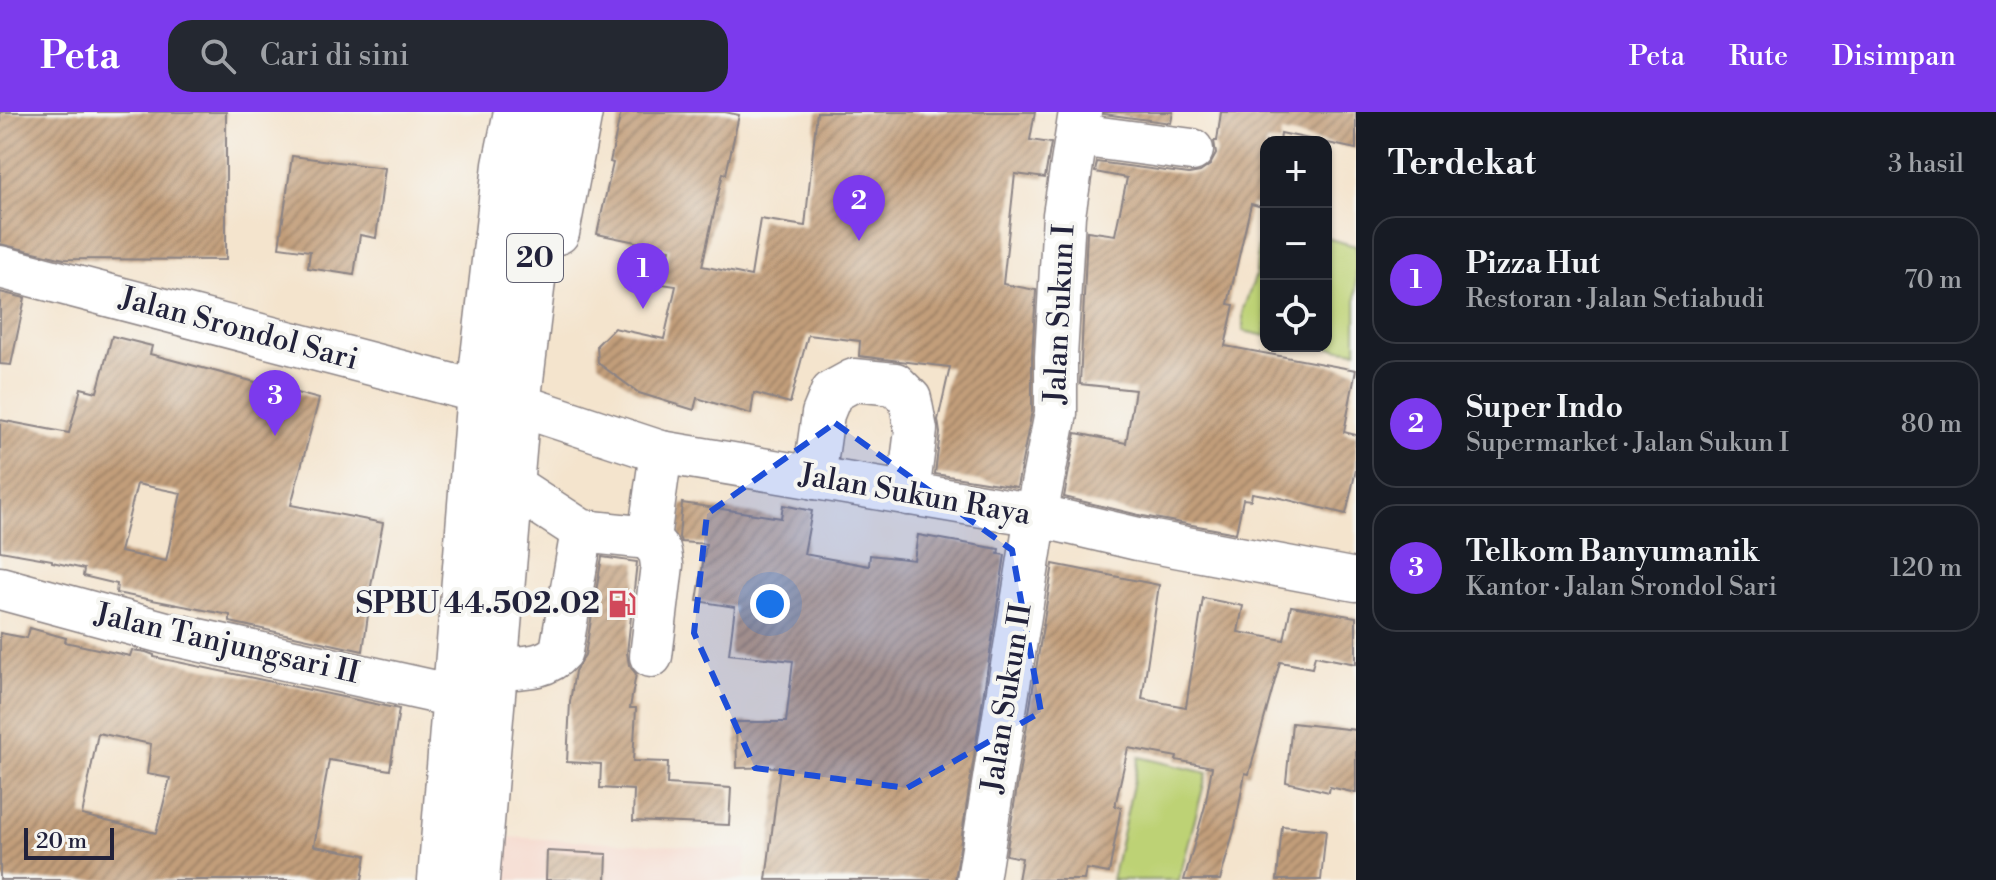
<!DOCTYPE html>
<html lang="id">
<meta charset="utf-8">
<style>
:root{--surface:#171b24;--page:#242831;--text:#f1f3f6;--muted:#9ea1a6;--line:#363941;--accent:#7c3aed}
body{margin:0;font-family:"Libre Bodoni",serif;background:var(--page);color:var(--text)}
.controls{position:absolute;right:24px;top:24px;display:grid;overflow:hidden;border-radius:16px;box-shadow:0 2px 6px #0004}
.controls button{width:72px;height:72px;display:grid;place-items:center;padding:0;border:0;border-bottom:2px solid var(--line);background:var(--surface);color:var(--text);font:40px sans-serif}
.scale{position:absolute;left:24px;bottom:20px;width:90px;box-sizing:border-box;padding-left:8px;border:4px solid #22223b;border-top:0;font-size:22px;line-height:28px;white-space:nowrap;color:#22223b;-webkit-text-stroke:6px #f6f6f2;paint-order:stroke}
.you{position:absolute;left:770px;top:492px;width:28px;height:28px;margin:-20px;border:6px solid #fff;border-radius:50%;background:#1a73e8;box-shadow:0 0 0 12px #1a73e833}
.badge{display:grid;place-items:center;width:52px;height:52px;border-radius:50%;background:var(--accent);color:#fff;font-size:26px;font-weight:700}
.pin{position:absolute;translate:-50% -66px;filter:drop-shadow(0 2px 4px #0008)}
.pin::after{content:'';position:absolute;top:42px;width:28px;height:24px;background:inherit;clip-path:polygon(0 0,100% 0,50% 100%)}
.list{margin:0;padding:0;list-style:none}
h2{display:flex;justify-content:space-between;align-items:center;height:104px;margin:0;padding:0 32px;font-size:34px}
h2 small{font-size:26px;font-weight:400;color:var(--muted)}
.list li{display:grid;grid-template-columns:52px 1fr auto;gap:24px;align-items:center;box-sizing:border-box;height:128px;margin:0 16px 16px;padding:0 16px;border:2px solid var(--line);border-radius:24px}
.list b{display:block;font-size:30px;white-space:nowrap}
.list p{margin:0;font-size:26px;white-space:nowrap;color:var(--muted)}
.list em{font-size:26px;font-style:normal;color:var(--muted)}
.icon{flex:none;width:44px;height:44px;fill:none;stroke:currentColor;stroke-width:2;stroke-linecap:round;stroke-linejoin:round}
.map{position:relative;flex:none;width:1356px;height:768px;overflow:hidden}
header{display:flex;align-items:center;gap:48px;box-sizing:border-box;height:112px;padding:0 40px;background:var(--accent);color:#fff}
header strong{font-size:38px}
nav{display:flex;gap:44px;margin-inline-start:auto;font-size:28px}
.search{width:560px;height:72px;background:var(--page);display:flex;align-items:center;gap:20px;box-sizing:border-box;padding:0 28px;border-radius:24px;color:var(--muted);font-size:30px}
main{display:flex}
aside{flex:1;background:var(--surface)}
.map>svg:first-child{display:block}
</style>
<header>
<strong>Peta</strong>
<div class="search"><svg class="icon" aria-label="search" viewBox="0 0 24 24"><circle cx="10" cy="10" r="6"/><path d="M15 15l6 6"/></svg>Cari di sini</div>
<nav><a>Peta</a><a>Rute</a><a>Disimpan</a></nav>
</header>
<main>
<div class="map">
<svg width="1356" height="768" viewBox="0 0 1356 768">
<defs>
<pattern id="building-hatch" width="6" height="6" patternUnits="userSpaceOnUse" patternTransform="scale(2)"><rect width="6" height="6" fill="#c29e7a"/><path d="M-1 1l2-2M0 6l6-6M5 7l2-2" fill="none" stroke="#9d8065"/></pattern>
</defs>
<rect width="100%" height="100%" fill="#f6f6f2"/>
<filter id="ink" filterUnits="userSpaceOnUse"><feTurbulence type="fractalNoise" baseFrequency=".0125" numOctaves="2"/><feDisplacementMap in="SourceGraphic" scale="16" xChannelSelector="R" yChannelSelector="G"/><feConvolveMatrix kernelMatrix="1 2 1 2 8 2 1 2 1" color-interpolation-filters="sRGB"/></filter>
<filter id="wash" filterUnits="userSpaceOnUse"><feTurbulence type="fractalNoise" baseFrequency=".006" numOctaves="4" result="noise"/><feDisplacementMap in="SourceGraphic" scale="32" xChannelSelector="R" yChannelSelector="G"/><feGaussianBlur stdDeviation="1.8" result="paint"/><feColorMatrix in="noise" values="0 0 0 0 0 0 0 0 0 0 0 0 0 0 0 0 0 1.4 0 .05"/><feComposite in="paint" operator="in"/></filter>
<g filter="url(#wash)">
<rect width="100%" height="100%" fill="#f4e4cd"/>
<path fill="#f6d2c4" d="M506,725L747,737L744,768H504Z"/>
<g fill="#bdd275" stroke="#707a58" stroke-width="2">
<path d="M1263,108H1266V224L1243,219V197L1256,163L1258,132Z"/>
<path d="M1326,126L1356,134V239L1318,234H1326Z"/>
<path d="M1139,645L1207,661L1179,768H1112Z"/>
</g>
<g id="blocks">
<g fill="url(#building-hatch)" fill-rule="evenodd">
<path d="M0,0H226V148L64,147L0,132Z"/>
<path d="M621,0H725L739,3L726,62L723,61L702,154L751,164L760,107L805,114L817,0H1035L1030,28L1051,31L1045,66L1015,62L1003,172L1036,178L1032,245V299L1017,375L935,362L940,321L938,308L950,255L859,244L860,229L808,223L790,291L754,281L751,302L697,286L694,298L639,281L598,251L597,233L614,216L664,227L676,174L662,172L670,137L597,122L613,51L610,50Z"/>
<path d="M1103,0H1173L1171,11L1104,2Z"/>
<path d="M1221,0H1356V37L1281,21L1280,30H1266V96L1251,92L1228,192L1234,193L1225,234L1356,258L1344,320L1356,323V358L1346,402L1280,386L1252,381L1251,388L1243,387L1236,421L1143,404L1064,385L1076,321L1126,331L1135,278L1080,272L1087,119L1115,123L1127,66L1095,60L1097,50L1189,62L1200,60L1210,53L1216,42L1214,29H1217Z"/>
<path d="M292,44L385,56L376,126L360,123L354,163L308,156L310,139L279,135Z"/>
<path d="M0,180L25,186L11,253L0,252Z"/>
<path d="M112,224L152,234L150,242L319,287L291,393L383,411L367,495L369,496L363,539L230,510V503L116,481L117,472L83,464L84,457L52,450V448L0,439V308L69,321L81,276L97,280ZM137,372L181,381L166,449L120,440Z"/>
<path d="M682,391L781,406L783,393L812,399L804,442L869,454L870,443L914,448L918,423L999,437L998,442L1005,443L955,768H766L780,655L737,656L736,610H786L793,549L729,542L735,495L697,489L706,432L681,430L679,425Z"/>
<path d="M602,445L637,450L627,541L629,553L636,562L630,596H636L633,649L668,650L667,672L731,676L729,713L633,709L634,678L600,676L601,652L567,650L570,590L575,559L585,543Z"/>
<path d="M1053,452L1159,473L1142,587L1186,595L1203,486L1243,494L1238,520L1284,528L1291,494L1356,505V552L1315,544L1312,556L1280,550L1249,662L1245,661L1235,715L1220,768H1184L1205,694L1212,655L1176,648L1177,645L1128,636L1115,694L1121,695L1109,761L1086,757L1084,768H1018L1022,746L1006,743Z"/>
<path d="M30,516L66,526L65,530L130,544L132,538L146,540L154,543V545L399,597L390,658L329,648L314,734L366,743L362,768H0V521L27,526ZM98,621L151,632L147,662L170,666L156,721L82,703Z"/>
<path d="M1292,611L1356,618V681L1330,675L1329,680L1286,670Z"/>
<path d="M1282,714L1326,718L1321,768H1277Z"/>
<path d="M547,739L607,742L606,768H546Z"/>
</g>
</g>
</g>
<g filter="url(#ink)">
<use href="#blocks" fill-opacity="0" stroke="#8b8384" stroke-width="2"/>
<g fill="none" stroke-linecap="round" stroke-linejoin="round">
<defs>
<g id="minor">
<path d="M1077,23L1192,38"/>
<path d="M558,121L581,0"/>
<path d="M0,155L479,280L661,340L1036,403L1138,427L1356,468"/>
<path d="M814,366L823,302L832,280L854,268L895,272L910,287L916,318L908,382"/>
<path d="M510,372L582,419L649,426L661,340"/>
<path d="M649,426L660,440L662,453L651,544"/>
<path d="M0,476L166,521L454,584"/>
<path d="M495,557C519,555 545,558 561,539L582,419"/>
<path d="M978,768L1036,403L1056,301V245L1064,103L1080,0"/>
</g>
<g id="highway">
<path d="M440,768L479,280L505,53L516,0"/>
<path d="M477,768L518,293L549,36L556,0"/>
</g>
</defs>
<use href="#minor" stroke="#8b8384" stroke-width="45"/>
<use href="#highway" stroke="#8b8384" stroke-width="47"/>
<use href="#minor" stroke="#fff" stroke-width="42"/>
<use href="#highway" stroke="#fff" stroke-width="44"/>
</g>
</g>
<path fill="#1d4ed8" fill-opacity="0.2" stroke="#1d4ed8" stroke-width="6" stroke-dasharray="16 10" stroke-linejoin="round" d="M835,311L1012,438L1041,600L907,676L755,656L694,521L707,402Z"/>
<defs>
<symbol id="fuel-bare" viewBox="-9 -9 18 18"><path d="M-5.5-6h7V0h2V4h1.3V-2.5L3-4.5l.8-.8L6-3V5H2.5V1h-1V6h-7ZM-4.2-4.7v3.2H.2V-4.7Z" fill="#d1495b" stroke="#f6f6f2" stroke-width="2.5" paint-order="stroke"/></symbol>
</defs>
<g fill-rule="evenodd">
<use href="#fuel-bare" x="602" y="472" width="40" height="40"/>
</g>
<g text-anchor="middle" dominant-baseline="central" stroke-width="8" stroke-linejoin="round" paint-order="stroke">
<rect fill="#f6f6f2" stroke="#626272" stroke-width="2" x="507" y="122" width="56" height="48" rx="6"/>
<g font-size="28" font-weight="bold" fill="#22223b">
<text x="535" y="146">20</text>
</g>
<g font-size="30" fill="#22223b" stroke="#f6f6f2">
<text transform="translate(1060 202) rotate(-87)">Jalan Sukun I</text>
<text transform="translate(239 217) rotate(15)">Jalan Srondol Sari</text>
<text transform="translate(915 383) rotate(10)">Jalan Sukun Raya</text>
<text transform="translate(227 532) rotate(13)">Jalan Tanjungsari II</text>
<text transform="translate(1007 586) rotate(-81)">Jalan Sukun II</text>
</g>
<g font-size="30" font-weight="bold" fill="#22223b" stroke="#f6f6f2" text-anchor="end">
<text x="600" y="492">SPBU 44.502.02</text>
</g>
</g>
</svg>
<div class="controls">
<button>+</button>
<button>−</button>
<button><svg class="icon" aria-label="locate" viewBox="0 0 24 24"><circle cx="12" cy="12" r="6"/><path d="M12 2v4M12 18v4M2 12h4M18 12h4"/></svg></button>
</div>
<div class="scale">20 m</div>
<div class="you"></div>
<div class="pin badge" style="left:643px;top:197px">1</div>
<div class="pin badge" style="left:859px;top:129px">2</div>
<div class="pin badge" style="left:275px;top:324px">3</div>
</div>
<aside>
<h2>Terdekat<small>3 hasil</small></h2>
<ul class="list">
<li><span class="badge">1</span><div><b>Pizza Hut</b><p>Restoran · Jalan Setiabudi</p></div><em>70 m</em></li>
<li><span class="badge">2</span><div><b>Super Indo</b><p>Supermarket · Jalan Sukun I</p></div><em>80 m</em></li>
<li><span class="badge">3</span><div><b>Telkom Banyumanik</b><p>Kantor · Jalan Srondol Sari</p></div><em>120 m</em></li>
</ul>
</aside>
</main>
